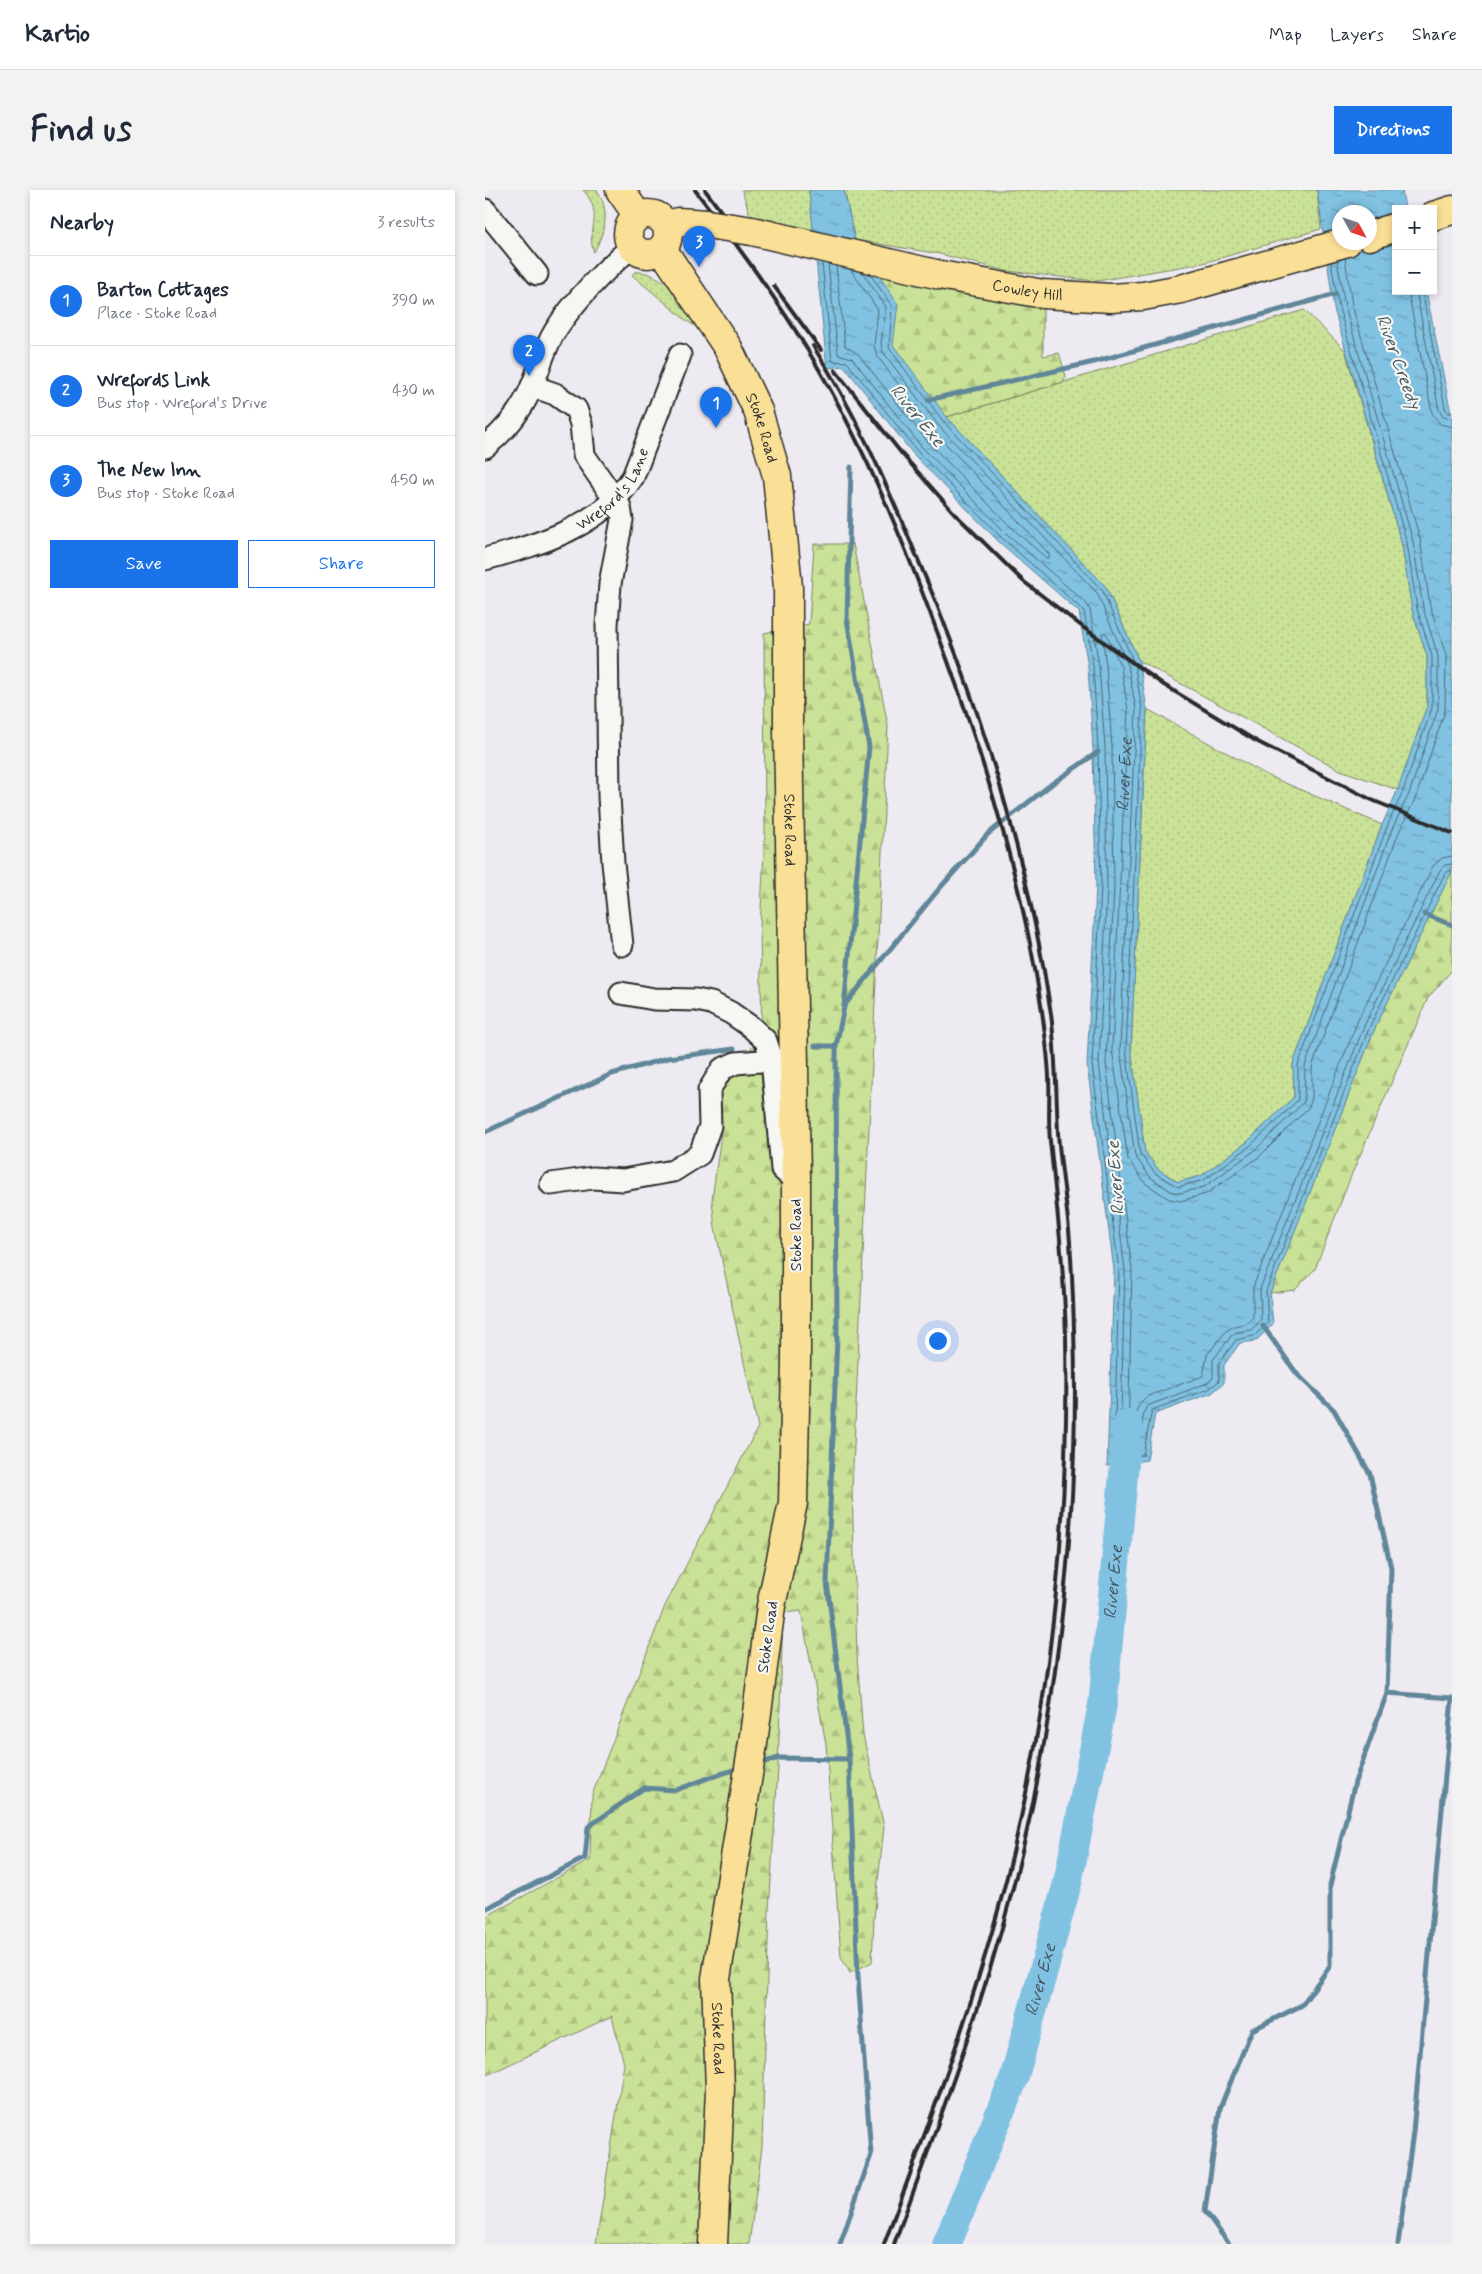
<!DOCTYPE html>
<meta charset="utf-8">
<style>
:root{--surface:#fff;--page:#f2f2f3;--text:#1f2937;--muted:#747a83;--line:#e0e1e3;--accent:#1a73e8}
body{margin:0;font-family:Mynerve,sans-serif;background:var(--page);color:var(--text)}
.controls{position:absolute;right:15px;top:15px;display:grid;overflow:hidden;border-radius:0px;box-shadow:0 2px 8px #0003}
.controls button{width:45px;height:45px;display:grid;place-items:center;padding:0;border:0;border-bottom:1px solid var(--line);background:var(--surface);color:var(--text);font:25px sans-serif}
.compass{position:absolute;left:847px;top:15px;width:45px;height:45px;border-radius:50%;background:var(--surface);box-shadow:0 2px 8px #0003;rotate:130deg}
.you{position:absolute;left:452px;top:1150px;width:18px;height:18px;margin:-12px;border:4px solid #fff;border-radius:50%;background:#1a73e8;box-shadow:0 0 0 8px #1a73e833}
.badge{display:grid;place-items:center;width:32px;height:32px;border-radius:50%;background:var(--accent);color:#fff;font-size:16px;font-weight:700}
.pin{position:absolute;translate:-50% -41px;filter:drop-shadow(0 1px 2px #0008)}
.pin::after{content:'';position:absolute;top:26px;width:18px;height:15px;background:inherit;clip-path:polygon(0 0,100% 0,50% 100%)}
.list{margin:0;padding:0;list-style:none}
h2{display:flex;justify-content:space-between;align-items:center;height:65px;margin:0;padding:0 20px;font-size:21px}
h2 small{font-size:16px;font-weight:400;color:var(--muted)}
.list li{display:grid;grid-template-columns:32px 1fr auto;gap:15px;align-items:center;box-sizing:border-box;height:90px;padding:0 20px;border-top:1px solid var(--line)}
.list b{display:block;font-size:19px;white-space:nowrap}
.list p{margin:0;font-size:16px;white-space:nowrap;color:var(--muted)}
.list em{font-size:16px;font-style:normal;color:var(--muted)}
.actions{display:flex;gap:10px;padding:15px 20px}
.actions a{flex:1;padding:11px 0;border:1px solid var(--accent);border-radius:0px;text-align:center;font-size:18px;color:var(--accent)}
.actions .main{background:var(--accent);color:#fff}
.map{position:relative;flex:none;width:967px;height:2054px;overflow:hidden;border-radius:0px}
header{display:flex;align-items:center;gap:30px;box-sizing:border-box;height:70px;padding:0 25px;background:var(--surface);border-bottom:1px solid var(--line)}
header strong{font-size:24px}
nav{display:flex;gap:28px;margin-inline-start:auto;font-size:18px}
.intro{display:flex;align-items:center;justify-content:space-between;box-sizing:border-box;height:120px;padding:0 30px}
h1{margin:0;font-size:35px}
.button{padding:12px 22px;border-radius:0px;background:var(--accent);color:#fff;font-size:18px;font-weight:700}
main{display:flex;gap:30px;padding:0 30px}
aside{flex:1;background:var(--surface);border-radius:0px;box-shadow:0 2px 8px #0003}
.map>svg:first-child{display:block}
</style>
<header>
<strong>Kartio</strong>
<nav><a>Map</a><a>Layers</a><a>Share</a></nav>
</header>
<div class="intro"><h1>Find us</h1><a class="button">Directions</a></div>
<main>
<aside>
<h2>Nearby<small>3 results</small></h2>
<ul class="list">
<li><span class="badge">1</span><div><b>Barton Cottages</b><p>Place · Stoke Road</p></div><em>390 m</em></li>
<li><span class="badge">2</span><div><b>Wrefords Link</b><p>Bus stop · Wreford's Drive</p></div><em>430 m</em></li>
<li><span class="badge">3</span><div><b>The New Inn</b><p>Bus stop · Stoke Road</p></div><em>450 m</em></li>
</ul>
<div class="actions"><a class="main">Save</a><a>Share</a></div>
</aside>
<div class="map">
<svg width="967" height="2054" viewBox="0 0 967 2054">
<defs>
<pattern id="grass-dots" width="8" height="8" patternUnits="userSpaceOnUse" patternTransform="scale(1.25)"><rect width="8" height="8" fill="#cae297"/><path d="M2 2h.1M6 6h.1" fill="none" stroke="#aec282" stroke-width="1.8" stroke-linecap="round"/></pattern>
<pattern id="forest-firs" width="22" height="20" patternUnits="userSpaceOnUse" patternTransform="scale(1.25)"><rect width="22" height="20" fill="#cae297"/><path d="M5 1l3.5 6h-7zM16 11l3.5 6h-7z" fill="#aec282"/></pattern>
<pattern id="water-ripples" width="26" height="14" patternUnits="userSpaceOnUse" patternTransform="scale(1.25)"><rect width="26" height="14" fill="#81c2e2"/><path d="M2 4q2-2 4 0t4 0M15 11q2-2 4 0t4 0" fill="none" stroke="#6a9eb7"/></pattern>
</defs>
<rect width="100%" height="100%" fill="#eeeaf1"/>
<filter id="ink" filterUnits="userSpaceOnUse"><feTurbulence type="fractalNoise" baseFrequency=".02" numOctaves="2"/><feDisplacementMap in="SourceGraphic" scale="10" xChannelSelector="R" yChannelSelector="G"/><feConvolveMatrix kernelMatrix="1 2 1 2 8 2 1 2 1" color-interpolation-filters="sRGB"/></filter>
<g filter="url(#ink)">
<g fill="url(#grass-dots)" stroke="#7a8661">
<path d="M98,0H112C126,22 120,41 109,62C100,43 121,25 98,0Z"/>
<path d="M257,0H324L329,43L265,25Z"/>
<path d="M359,0H832L836,39L718,73L612,91L521,81L455,64L370,50Z"/>
<path d="M150,82C178,80 200,113 214,134L210,136L202,131L147,85Z"/>
<path d="M819,120L860,160L917,355L927,420L942,466V516L913,600L855,580L654,471L621,397L462,227Z"/>
<path d="M662,519L784,586L897,635L808,874L809,907L762,952L716,986L693,992L673,979L660,962L646,859Z"/>
</g>
<g fill="url(#forest-firs)" stroke="#7a8661">
<path d="M389,80L447,98L558,114V166L574,163L581,186L578,192L461,227L407,155L412,114Z"/>
<path d="M329,354H368L403,536L367,1298L372,1466L378,1545L399,1637L389,1728L387,1772L365,1783L356,1767L341,1554L316,1421L298,1423L293,1579L284,1720L277,1957L264,2054H111L139,1874L127,1826L0,1886V1727L105,1670L107,1605L180,1416L273,1237L230,1038L227,1010L236,944L234,897L277,845L275,739L280,642L279,443L324,434Z"/>
<path d="M967,681V780L943,808L866,986L830,1079L810,1100L785,1103L890,838Z"/>
</g>
<path fill="url(#water-ripples)" stroke="#5f8699" fill-rule="evenodd" d="M324,0H359L370,50L413,114L408,155L462,227L621,397L654,471L662,519L646,859L660,962L673,979L693,992L716,986L762,952L809,907L808,874L897,635L913,599L942,516V466L927,420L917,355L849,119L832,0H917L920,19H911V101H941L967,228V681L890,838L800,1066L785,1103L788,1134L771,1151L755,1153L739,1175V1193L727,1203L670,1224L662,1270L622,1276L629,1080L602,874L611,697L608,559L603,477L594,422L513,351L428,264L359,176L342,178ZM854,22H884V52H854Z"/>
<g fill="none" stroke-linecap="round" stroke-linejoin="round">
<g stroke="#4d6774" stroke-width="1">
<path id="s1" d="M860,68L867,115L935,349L945,416L961,465L960,521L931,607L914,642L827,877V908L824,917L774,967L721,1004L695,1011L684,1009L660,993L643,969L627,859L643,520L636,477L621,443H617L621,476L627,558L629,696L621,873L647,1080L643,1251L647,1250C649,1235 648,1215 663,1206L718,1186L722,1165L741,1141L749,1136L763,1133L768,1127V1097L873,830L948,676L957,668L967,666"/>
<path d="M337,73L347,171L362,172L432,261L516,347L599,421L608,476L613,559L616,697L607,874L634,1080L629,1269L658,1265L667,1220L724,1199L734,1191V1173L751,1150L769,1146L783,1133L781,1101L885,836L960,683L967,680"/>
<path d="M343,74L353,164L367,168L436,256L521,343L601,413L605,420L614,476L620,558L622,697L614,873L640,1080L635,1262L653,1259L659,1222L662,1216L722,1193L728,1188V1170L746,1146L753,1142L766,1140L776,1130L775,1099L880,834L955,680L960,675L967,674"/>
<path d="M351,76L360,156L373,164L442,251L526,337L561,368H564V364L447,239L392,166L389,155L393,120L366,80"/>
<path d="M377,82L401,117L396,154L398,162L453,235L612,403L643,475L651,520L635,859L650,966L665,987L687,1002L696,1003L719,997L769,961L819,912L820,876L907,639L924,604L953,519V466L938,418L928,351L860,116L852,70"/>
<path d="M385,84L407,116L404,158L458,231L617,400L649,473L657,519L641,860L655,964L670,983L693,997L719,990L765,956L813,910V875L902,637L918,601L947,518V466L932,419L922,353L854,118L846,72"/>
<path d="M923,101L947,223L955,234L967,237"/>
<path d="M931,101L954,220L958,227L967,229"/>
<path d="M937,101L960,218L962,222L967,223"/>
</g>
<g stroke="#5f8699" stroke-width="5">
<path d="M443,210L609,172L851,104"/>
<path d="M939,724L967,735"/>
<path d="M359,816L454,699L503,644L568,593L613,562"/>
<path d="M330,856H351"/>
<path d="M0,942L127,884L183,868L249,859"/>
<path d="M902,1503L967,1508L928,1942L913,2054"/>
<path d="M273,1574L294,1568L364,1569"/>
<path d="M0,1719L100,1668L103,1637L159,1598L191,1600L226,1587L255,1578"/>
<path d="M355,2054L386,1965L373,1787L364,1569L342,1392L352,1147L351,856L359,817L384,557L362,429L366,277"/>
<path d="M744,2054L720,2021L735,1918L767,1840L817,1815L845,1776V1695L870,1592L902,1503L906,1378L885,1284L849,1220L812,1184L778,1136"/>
</g>
<path stroke="#81c2e2" stroke-width="29" id="s2" d="M462,2054L529,1888L583,1691L618,1512L643,1234"/>
<defs>
<g id="minor">
<path d="M0,20L52,84"/>
<path d="M47,196L70,204L91,219L96,234L99,265L135,317L137,330L125,394L122,435L124,606L128,673L137,755"/>
<path d="M0,257C21,240 38,219 48,194C55,176 60,157 70,141C88,112 121,78 147,57"/>
<path id="s3" d="M0,369C55,354 115,337 148,287L195,165"/>
<path d="M136,803L169,809L211,810L226,813L246,823L266,837L281,851L287,870"/>
<path d="M66,994L108,988L138,990L188,981L215,964L225,936L224,900L237,879L251,873L287,870L297,979L305,986L311,988"/>
</g>
<g id="major">
<path id="s4" d="M177,59L243,158L273,221L292,286L303,397V539L311,988V1170L308,1313L286,1416L268,1553L231,1789L235,1899L228,2054"/>
</g>
<g id="highway">
<path d="M135,0L153,26"/>
<circle cx="163" cy="44" r="20"/>
<path d="M948,26L967,20"/>
<path d="M182,36L193,32L222,34"/>
<path id="s5" d="M267,41L455,85L558,104L626,108L658,106L696,99L862,52"/>
<path d="M884,46L911,37"/>
</g>
</defs>
<use href="#minor" stroke="#2b2b2b" stroke-width="25"/>
<use href="#major" stroke="#2b2b2b" stroke-width="31"/>
<use href="#highway" stroke="#2b2b2b" stroke-width="31"/>
<use href="#minor" stroke="#f6f6f2" stroke-width="21"/>
<use href="#major" stroke="#fadf96" stroke-width="28"/>
<use href="#highway" stroke="#fadf96" stroke-width="28"/>
<g stroke="#2b2b2b" stroke-width="4">
<path d="M210,0C252,55 293,110 328,169C383,263 424,364 461,466C503,580 539,700 557,821C560,843 563,865 564,886C565,908 563,929 565,951C572,1016 579,1080 581,1146C584,1311 569,1480 533,1641C501,1783 450,1918 399,2054"/>
<path d="M220,0L250,40"/>
<path d="M289,96L336,160"/>
<path d="M328,156C369,219 400,291 429,360C492,504 543,667 566,824C571,863 571,902 573,942C575,975 581,1007 584,1040C587,1073 588,1106 589,1139C594,1287 580,1437 554,1582C524,1745 466,1900 409,2054"/>
<path d="M350,180L417,264L470,324L538,391L599,438L679,495L771,551L887,610L967,643"/>
</g>
<defs>
<path id="highway-bridge" d="M222,34L267,41"/>
</defs>
<use href="#highway-bridge" stroke="#2b2b2b" stroke-width="31" stroke-linecap="butt"/>
<use href="#highway-bridge" stroke="#fadf96" stroke-width="28"/>
</g>
</g>
<g text-anchor="middle" dominant-baseline="central" stroke-width="4.5" stroke-linejoin="round" paint-order="stroke">
<g font-size="16" fill="#2b2b2b" stroke="#f6f6f2">
<text stroke="none"><textPath href="#s5" startOffset="282">Cowley Hill</textPath></text>
<text stroke="none"><textPath href="#s4" startOffset="206">Stoke Road</textPath></text>
<text stroke="none"><textPath href="#s3" startOffset="151">Wreford's Lane</textPath></text>
<text stroke="none"><textPath href="#s4" startOffset="611">Stoke Road</textPath></text>
<text transform="translate(311 1045) rotate(-90)">Stoke Road</text>
<text transform="translate(283 1447) rotate(-82)">Stoke Road</text>
<text stroke="none"><textPath href="#s4" startOffset="1826">Stoke Road</textPath></text>
</g>
<g font-size="18" font-style="italic" fill="#455862" stroke="#f6f6f2">
<text transform="translate(913 172) rotate(70)">River Creedy</text>
<text transform="translate(432 226) rotate(51)">River Exe</text>
<text stroke="none"><textPath href="#s1" startOffset="1505">River Exe</textPath></text>
<text transform="translate(631 988) rotate(-94)">River Exe</text>
<text stroke="none"><textPath href="#s2" startOffset="686">River Exe</textPath></text>
<text stroke="none"><textPath href="#s2" startOffset="281">River Exe</textPath></text>
</g>
</g>
</svg>
<div class="controls">
<button>+</button>
<button>−</button>
</div>
<svg class="compass" viewBox="-18 -18 36 36"><path d="M0-13l5 13h-10z" fill="#e53935"/><path d="M0 13l5-13h-10z" fill="#747a83"/></svg>
<div class="you"></div>
<div class="pin badge" style="left:231px;top:238px">1</div>
<div class="pin badge" style="left:44px;top:186px">2</div>
<div class="pin badge" style="left:214px;top:77px">3</div>
</div>
</main>
